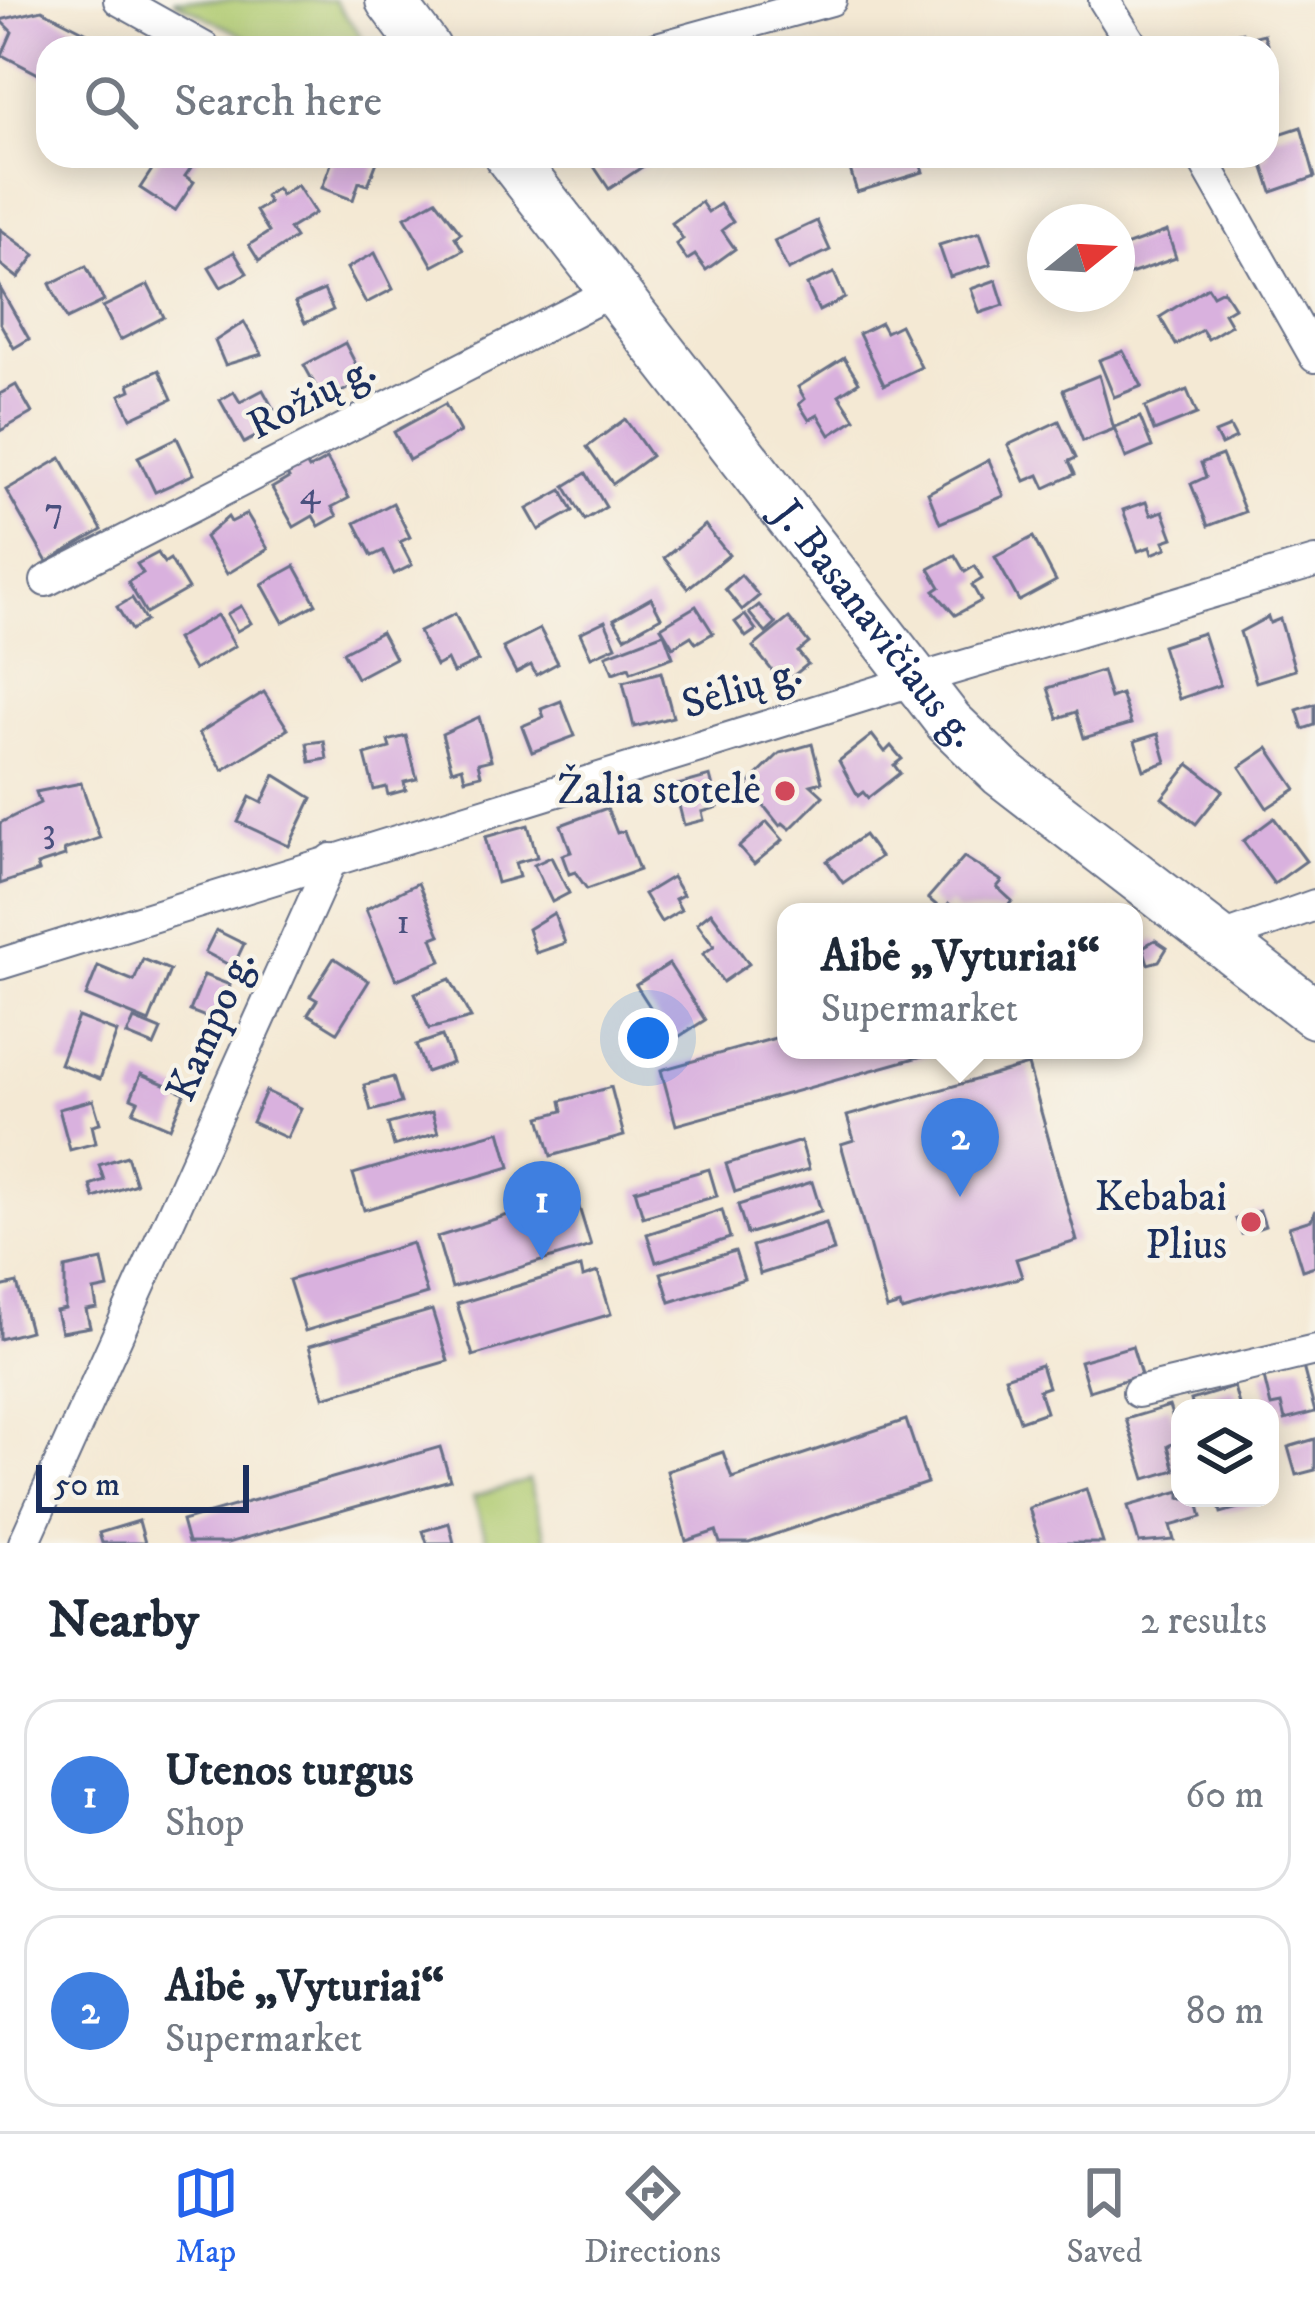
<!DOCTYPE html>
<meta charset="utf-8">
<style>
:root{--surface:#fff;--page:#f2f2f3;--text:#1f2937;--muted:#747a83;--line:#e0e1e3;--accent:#2563eb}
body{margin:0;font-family:"IM FELL DW Pica",serif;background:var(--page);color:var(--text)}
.controls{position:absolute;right:36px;bottom:36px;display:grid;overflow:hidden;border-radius:24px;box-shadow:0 6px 30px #0003}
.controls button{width:108px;height:108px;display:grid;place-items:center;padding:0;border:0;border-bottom:3px solid var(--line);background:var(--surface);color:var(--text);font:60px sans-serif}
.compass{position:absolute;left:1027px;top:204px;width:108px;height:108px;border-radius:50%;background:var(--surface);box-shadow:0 6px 30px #0003;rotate:72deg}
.scale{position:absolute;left:36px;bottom:30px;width:213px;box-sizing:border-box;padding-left:12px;border:6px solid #1b2f5e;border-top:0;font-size:33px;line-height:42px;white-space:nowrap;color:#1b2f5e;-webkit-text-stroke:9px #f7f3e8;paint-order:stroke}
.you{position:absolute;left:648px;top:1038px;width:42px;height:42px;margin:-30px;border:9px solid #fff;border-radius:50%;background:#1a73e8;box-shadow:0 0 0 18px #1a73e833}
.badge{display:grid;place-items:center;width:78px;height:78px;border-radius:50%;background:var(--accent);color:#fff;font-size:39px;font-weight:700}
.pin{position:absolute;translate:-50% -99px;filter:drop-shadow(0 3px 6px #0008)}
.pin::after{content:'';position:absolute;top:63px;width:42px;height:36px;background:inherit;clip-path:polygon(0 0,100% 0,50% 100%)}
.popup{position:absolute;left:777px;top:903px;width:366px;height:156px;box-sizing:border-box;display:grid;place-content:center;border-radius:24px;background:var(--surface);filter:drop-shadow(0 3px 9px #0005);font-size:39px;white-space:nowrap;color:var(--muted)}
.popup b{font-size:45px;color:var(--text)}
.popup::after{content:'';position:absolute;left:50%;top:100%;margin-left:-24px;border:24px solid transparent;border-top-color:var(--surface)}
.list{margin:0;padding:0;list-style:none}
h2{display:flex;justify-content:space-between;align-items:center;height:156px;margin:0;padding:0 48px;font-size:51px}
h2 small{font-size:39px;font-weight:400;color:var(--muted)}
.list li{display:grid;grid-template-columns:78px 1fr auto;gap:36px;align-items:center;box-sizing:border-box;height:192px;margin:0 24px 24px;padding:0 24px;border:3px solid var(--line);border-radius:36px}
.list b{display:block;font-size:45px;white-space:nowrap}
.list p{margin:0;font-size:39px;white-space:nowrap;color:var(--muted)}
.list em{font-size:39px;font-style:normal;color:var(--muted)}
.icon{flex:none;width:66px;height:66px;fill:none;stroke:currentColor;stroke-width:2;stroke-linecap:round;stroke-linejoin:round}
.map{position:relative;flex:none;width:1315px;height:1543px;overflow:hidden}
.search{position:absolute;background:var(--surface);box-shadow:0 6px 30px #0003;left:36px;right:36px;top:36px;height:132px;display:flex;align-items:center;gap:30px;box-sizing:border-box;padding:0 42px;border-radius:36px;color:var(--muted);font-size:45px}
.sheet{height:588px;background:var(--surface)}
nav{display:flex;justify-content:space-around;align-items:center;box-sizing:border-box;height:168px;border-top:3px solid var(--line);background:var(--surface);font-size:33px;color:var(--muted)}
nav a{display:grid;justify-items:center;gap:6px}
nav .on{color:var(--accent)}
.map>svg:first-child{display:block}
</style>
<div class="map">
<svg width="1315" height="1543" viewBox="0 0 1315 1543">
<rect width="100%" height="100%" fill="#f7f3e8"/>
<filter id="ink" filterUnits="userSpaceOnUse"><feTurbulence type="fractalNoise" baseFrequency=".00833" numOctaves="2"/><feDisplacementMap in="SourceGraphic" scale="24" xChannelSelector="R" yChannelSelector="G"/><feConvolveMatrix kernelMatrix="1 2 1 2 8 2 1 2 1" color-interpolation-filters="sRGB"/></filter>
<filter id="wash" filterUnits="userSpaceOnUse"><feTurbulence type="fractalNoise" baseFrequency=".004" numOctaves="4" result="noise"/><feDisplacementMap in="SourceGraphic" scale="48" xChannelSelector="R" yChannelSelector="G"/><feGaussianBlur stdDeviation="2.7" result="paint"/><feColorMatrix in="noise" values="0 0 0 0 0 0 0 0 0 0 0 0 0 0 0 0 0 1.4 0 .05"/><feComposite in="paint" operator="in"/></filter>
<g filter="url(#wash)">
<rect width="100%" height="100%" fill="#f4e9d4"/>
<g fill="#afca70" stroke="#657c67" stroke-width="3">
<path d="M173,0H334L361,36L355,48H267Z"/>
<path d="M529,1480L548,1543H488L473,1497Z"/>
</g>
<g id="blocks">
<g fill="#d9b1de">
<path d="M42,10L117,48H48V79L2,55L12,32L0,20Z"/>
<path d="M1242,32L1244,39L1264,34L1268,48H1217L1214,39Z"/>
<path d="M1267,50L1276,80L1267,82Z"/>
<path d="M1301,127L1315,177L1272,192L1260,156H1267V138Z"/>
<path d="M161,156H199L185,176L194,182L175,211L140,188Z"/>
<path d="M334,156L378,159L368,185L359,182L353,200L322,188Z"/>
<path d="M587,156H644L648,163L609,189Z"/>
<path d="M770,156H805V157L774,167Z"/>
<path d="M846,156H918L923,172L857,192Z"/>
<path d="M297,185L315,213L289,229L295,238L259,261L249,245L269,232L256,211L269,203L265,196L277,188L281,195Z"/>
<path d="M436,200L461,233L455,237L463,250L433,266L405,217Z"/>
<path d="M701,202L708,212L720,204L733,222L722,230L735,249L706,270L695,255L687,260L676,244L683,239L672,223Z"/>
<path d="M817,221L830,250L788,270L774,241Z"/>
<path d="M0,229L35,255L18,278L0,264Z"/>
<path d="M1167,231L1176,258L1122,277L1117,249Z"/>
<path d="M980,232L991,264L950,277L939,245Z"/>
<path d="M234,252L247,273L221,287L209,267Z"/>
<path d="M375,253L393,289L366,303L347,268Z"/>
<path d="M86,266L104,301L67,319L50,284Z"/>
<path d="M834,273L845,298L819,311L807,285Z"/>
<path d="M996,280L1004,305L980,313L971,289Z"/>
<path d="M148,285L164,317L120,340L103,307Z"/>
<path d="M1208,287L1213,295L1223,290L1234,307L1224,313L1231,325L1208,339L1202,330L1176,345L1160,317Z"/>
<path d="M0,288L29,339L14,348L0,323Z"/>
<path d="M324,290L333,310L305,323L295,303Z"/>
<path d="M244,322L262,354L225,365L215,341Z"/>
<path d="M881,323L886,332L900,325L921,367L884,385L859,334Z"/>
<path d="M345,343L364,380L324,401L304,365Z"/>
<path d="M1123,351L1142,386L1114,397L1099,360Z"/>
<path d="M844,358L859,382L839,395L855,419L830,435L818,415L809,420L799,404L805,399L798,387Z"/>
<path d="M159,370L172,399L131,418L120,395L131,390L129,384Z"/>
<path d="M1099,375L1114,429L1083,441L1063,390Z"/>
<path d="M16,385L32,413L0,431V394Z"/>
<path d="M263,390L281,423L244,443L220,400L234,392L240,402Z"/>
<path d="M1187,390L1197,414L1154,431L1145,407Z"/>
<path d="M445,404L460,432L409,460L394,432Z"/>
<path d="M1140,417L1152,447L1126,458L1114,427Z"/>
<path d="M625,419L651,456L613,484L587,447Z"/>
<path d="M1059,421L1076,458L1069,461L1075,474L1045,488L1039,475L1025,481L1008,445Z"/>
<path d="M1230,427L1236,438L1221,445L1215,433Z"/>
<path d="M177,438L194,474L155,492L138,457Z"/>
<path d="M1222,455L1245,512L1208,526L1191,484L1206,477L1201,463Z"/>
<path d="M61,458L102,530L47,562L6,490Z"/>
<path d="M327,459L349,498L332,507L337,516L319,526L313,516L294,527L272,488L289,478L285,471L304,460L309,469Z"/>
<path d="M989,460L1004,496L940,523L928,493Z"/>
<path d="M586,473L606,507L585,520L565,486Z"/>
<path d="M562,490L573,511L539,530L527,509Z"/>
<path d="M1146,502L1151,515L1163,511L1173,538L1164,541L1167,548L1152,554L1150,547L1138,551L1123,510Z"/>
<path d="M393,503L410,537L400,542L412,565L394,574L383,551L372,556L355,523Z"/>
<path d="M247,514L268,549L227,574L205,537L228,517L231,522Z"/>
<path d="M705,525L729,555L688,588L664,558Z"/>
<path d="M1033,537L1056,581L1019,601L995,557Z"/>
<path d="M158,553L164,563L170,559L188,589L146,613L128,582L143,573L137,564Z"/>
<path d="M955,555L965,572L975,566L982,579L972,585L981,601L955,615L934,591L940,587L929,569Z"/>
<path d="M295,566L316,604L283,622L262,584Z"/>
<path d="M741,575L759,596L742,610L725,589Z"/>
<path d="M132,598L146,621L131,630L117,607Z"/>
<path d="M651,598L661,617L625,637L614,619Z"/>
<path d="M759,605L776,624L766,633L749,613Z"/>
<path d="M241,606L251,623L237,631L227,614Z"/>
<path d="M696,606L713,633L696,643L691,636L673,647L661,627Z"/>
<path d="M455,614L478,661L453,673L447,660L436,666L419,632Z"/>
<path d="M217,615L235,646L194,670L176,639Z"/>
<path d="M745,615L756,630L746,637L735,622Z"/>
<path d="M1268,617L1270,623L1280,619L1295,670L1256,682L1240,632Z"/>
<path d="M789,618L809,643L798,652L808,664L783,684L753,647Z"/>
<path d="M605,621L616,646L591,657L580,633Z"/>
<path d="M540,629L558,663L536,675L531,665L516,673L503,648Z"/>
<path d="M381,632L395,658L357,678L343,652Z"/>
<path d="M664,633L673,657L631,672L629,667L613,673L606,655Z"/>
<path d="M1203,633L1220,685L1179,699L1162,646Z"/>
<path d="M1102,671L1110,698L1121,694L1131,724L1084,738L1076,712L1058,718L1048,688Z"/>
<path d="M661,672L673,717L634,727L623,682Z"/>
<path d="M264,692L288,729L223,770L199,733Z"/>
<path d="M561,701L575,736L532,752L522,726L544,717L541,709Z"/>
<path d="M1315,704V725L1303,729L1297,710Z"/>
<path d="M479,717L491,760L478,763L481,775L465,779L462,767L452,770L442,734Z"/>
<path d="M1158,734L1166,762L1144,770L1135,741Z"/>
<path d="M872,735L885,752L891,746L902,759L894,765L900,773L868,798L863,792L858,796L839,761Z"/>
<path d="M406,736L417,779L404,782L406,790L388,795L386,787L374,790L365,755L390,748L388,741Z"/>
<path d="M324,741L327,759L310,762L307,743Z"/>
<path d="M812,744L822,782L811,785L823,796L790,829L783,823L780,826L747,785L780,753Z"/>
<path d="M1268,748L1296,789L1267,808L1240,767Z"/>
<path d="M1189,764L1223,790L1196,824L1162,798Z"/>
<path d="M275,775L312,798L289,846L238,822L250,797L262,803Z"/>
<path d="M710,776L718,807L702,812L704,820L684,825L674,786Z"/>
<path d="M81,783L100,838L64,850L65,856L37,865L39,871L0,884V823L40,803L36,792Z"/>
<path d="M607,808L617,833L624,831L639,870L587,889L575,872L569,874L562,855L571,852L561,825Z"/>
<path d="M1274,818L1306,861L1274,884L1243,841Z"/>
<path d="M767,822L783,840L754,864L739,847Z"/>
<path d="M528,825L537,857L515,863L519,877L497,883L485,837Z"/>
<path d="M864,835L880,857L843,883L827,861Z"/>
<path d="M551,857L569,893L552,902L534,865Z"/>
<path d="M964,857L1002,881L997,887L1012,901L1003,912H958L949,904L943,911L928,898Z"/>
<path d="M672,877L683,895L675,899L681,910L661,922L644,894Z"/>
<path d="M418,883L440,935L432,938L441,961L396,980L366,909Z"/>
<path d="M711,912L749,964L723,982L703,954L714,946L697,923Z"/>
<path d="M554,913L565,943L536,953L528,929Z"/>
<path d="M216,930L244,944L233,967L205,952Z"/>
<path d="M1155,940L1167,948L1159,961L1148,964L1143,947Z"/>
<path d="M334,958L369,981L337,1032L308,1014L317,1000L310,996Z"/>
<path d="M143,959L170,970L149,1022L86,996L98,966L134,981Z"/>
<path d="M669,964L705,1020L672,1041L636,985Z"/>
<path d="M204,975L230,985L226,1012L220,1010L216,1021L190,1011Z"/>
<path d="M450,979L471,1018L429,1029L415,993Z"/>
<path d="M78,1017L117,1032L100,1079L60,1064Z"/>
<path d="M134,1019L161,1030L154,1046L127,1035Z"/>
<path d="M786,1035V1050L940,1051L676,1125L661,1070Z"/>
<path d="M442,1036L452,1063L426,1072L416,1045Z"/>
<path d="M1028,1065L1077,1241L1016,1259L1022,1277L902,1311L900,1305L887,1309L841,1144L854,1140L847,1116Z"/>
<path d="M141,1074L185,1093L170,1128L133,1112L138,1101L131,1098Z"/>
<path d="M393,1077L401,1103L371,1111L364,1085Z"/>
<path d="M611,1087L624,1136L551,1156L540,1117L563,1111L561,1101Z"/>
<path d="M266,1091L301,1108L287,1138L252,1122Z"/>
<path d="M93,1100L100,1123L92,1125L96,1143L70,1150L59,1109Z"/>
<path d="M432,1112L438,1133L394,1146L388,1124Z"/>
<path d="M500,1131L510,1167L364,1210L353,1174Z"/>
<path d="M801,1141L809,1169L735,1192L726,1164Z"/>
<path d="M127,1156L136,1184L94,1198L90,1185L104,1180L99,1165Z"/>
<path d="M709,1169L717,1196L643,1217L635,1190Z"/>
<path d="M812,1182L821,1211L747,1234L738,1205Z"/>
<path d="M560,1199L563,1209L578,1204L591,1246L452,1288L437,1237Z"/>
<path d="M722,1210L730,1238L656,1262L647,1234Z"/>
<path d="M1315,1210V1266L1302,1270L1289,1227L1311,1220Z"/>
<path d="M1260,1211L1265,1226L1242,1234L1236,1219Z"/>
<path d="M826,1223L834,1251L760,1274L752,1246Z"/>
<path d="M412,1243L427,1294L305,1331L289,1280Z"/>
<path d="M735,1251L744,1279L670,1302L661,1273Z"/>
<path d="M102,1260L108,1288L94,1291L97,1308L86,1310L90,1327L61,1332L56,1311L65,1309V1268Z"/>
<path d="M581,1267L583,1277L598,1272L611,1314L473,1356L457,1304Z"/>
<path d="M17,1283L30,1331L0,1339V1287Z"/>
<path d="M432,1310L448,1361L324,1397L309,1346Z"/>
<path d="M1132,1346L1141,1375L1089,1391L1080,1361Z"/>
<path d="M1302,1363L1315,1412L1285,1420L1281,1404L1271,1406L1263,1373Z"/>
<path d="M1041,1365L1048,1387L1039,1390L1046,1412L1020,1421L1005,1377Z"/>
<path d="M1234,1387L1240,1408H1193L1191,1400Z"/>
<path d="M1169,1406L1180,1440L1168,1446L1175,1470L1145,1479L1126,1419Z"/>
<path d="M906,1420L927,1483L749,1543H720L716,1531L686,1541L667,1471L723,1452L732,1478Z"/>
<path d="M1315,1439V1470L1296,1475L1288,1447Z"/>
<path d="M440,1447L450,1480L228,1543H188L182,1521Z"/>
<path d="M1086,1489L1103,1543H1040L1029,1508Z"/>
<path d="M1180,1491V1498H1197L1202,1517L1170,1526L1174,1540L1139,1543L1128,1506Z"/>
<path d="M1217,1498H1255L1256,1503L1221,1513Z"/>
<path d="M139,1521L145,1543H102L99,1533Z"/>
<path d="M449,1523L454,1543H427L423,1531Z"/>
</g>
</g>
</g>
<g filter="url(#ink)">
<use href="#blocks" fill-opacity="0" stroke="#677087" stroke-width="3"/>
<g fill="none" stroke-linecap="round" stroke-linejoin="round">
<defs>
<g id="street">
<path d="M119,0L205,48"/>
<path d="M1104,0L1134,48"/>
<path d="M657,48L831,0"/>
<path d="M1201,156L1315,357"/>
<path d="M46,581L615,290"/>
<path d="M1217,940L1315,905"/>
<path d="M0,964L912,681L1315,562"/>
<path d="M1138,1392L1315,1350"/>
<path d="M24,1543L332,859"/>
</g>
<g id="primary">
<path d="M390,0L426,48"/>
<path id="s1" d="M509,156L949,722L1002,773L1315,1014"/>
</g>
</defs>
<use href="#street" stroke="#677087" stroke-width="34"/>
<use href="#primary" stroke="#677087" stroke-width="52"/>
<use href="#street" stroke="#fff" stroke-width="30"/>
<use href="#primary" stroke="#fff" stroke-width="48"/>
</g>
</g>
<g fill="#d1495b" stroke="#f7f3e8" stroke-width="4.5">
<circle cx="785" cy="791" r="12"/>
<circle cx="1251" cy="1222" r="12"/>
</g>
<g text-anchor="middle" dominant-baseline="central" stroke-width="9" stroke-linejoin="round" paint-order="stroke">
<g font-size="36" fill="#4a507e">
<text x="310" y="493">4</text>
<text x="54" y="510">7</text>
<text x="49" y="831">3</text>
<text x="403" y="922">1</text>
</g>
<g font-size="42" fill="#1b2f5e" stroke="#f7f3e8">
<text transform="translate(312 398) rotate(-27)">Rožių g.</text>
<text stroke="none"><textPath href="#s1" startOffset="594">J. Basanavičiaus g.</textPath></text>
<text transform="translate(742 689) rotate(-17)">Sėlių g.</text>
<text transform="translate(212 1026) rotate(-66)">Kampo g.</text>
</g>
<g font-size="42" fill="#1b2f5e" stroke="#f7f3e8" text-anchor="end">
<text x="761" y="791">Žalia stotelė</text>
<text x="1227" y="1198">Kebabai<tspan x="1227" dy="48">Plius</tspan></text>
</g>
</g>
</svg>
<div class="controls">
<button><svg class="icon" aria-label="layers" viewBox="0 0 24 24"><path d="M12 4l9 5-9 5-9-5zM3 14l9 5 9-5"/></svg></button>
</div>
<svg class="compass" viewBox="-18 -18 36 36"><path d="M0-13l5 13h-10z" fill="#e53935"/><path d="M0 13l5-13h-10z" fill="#747a83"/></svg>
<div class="scale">50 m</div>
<div class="you"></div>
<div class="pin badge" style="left:542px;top:1260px;background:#3f7fe0">1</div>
<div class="pin badge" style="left:960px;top:1197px;background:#3f7fe0">2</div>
<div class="popup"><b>Aibė „Vyturiai“</b>Supermarket</div>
<div class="search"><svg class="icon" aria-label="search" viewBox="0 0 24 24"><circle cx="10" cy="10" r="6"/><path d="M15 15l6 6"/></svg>Search here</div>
</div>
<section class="sheet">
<h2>Nearby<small>2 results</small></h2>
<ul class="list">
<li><span class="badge" style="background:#3f7fe0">1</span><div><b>Utenos turgus</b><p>Shop</p></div><em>60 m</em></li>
<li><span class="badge" style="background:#3f7fe0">2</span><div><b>Aibė „Vyturiai“</b><p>Supermarket</p></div><em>80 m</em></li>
</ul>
</section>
<nav>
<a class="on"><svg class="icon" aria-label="map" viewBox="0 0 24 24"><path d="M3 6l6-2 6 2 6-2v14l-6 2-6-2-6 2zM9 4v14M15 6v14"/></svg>Map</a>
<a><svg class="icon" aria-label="directions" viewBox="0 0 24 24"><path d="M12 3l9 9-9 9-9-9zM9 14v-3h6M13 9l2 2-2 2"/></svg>Directions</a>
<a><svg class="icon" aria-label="saved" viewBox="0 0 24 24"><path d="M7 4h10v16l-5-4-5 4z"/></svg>Saved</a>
</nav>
